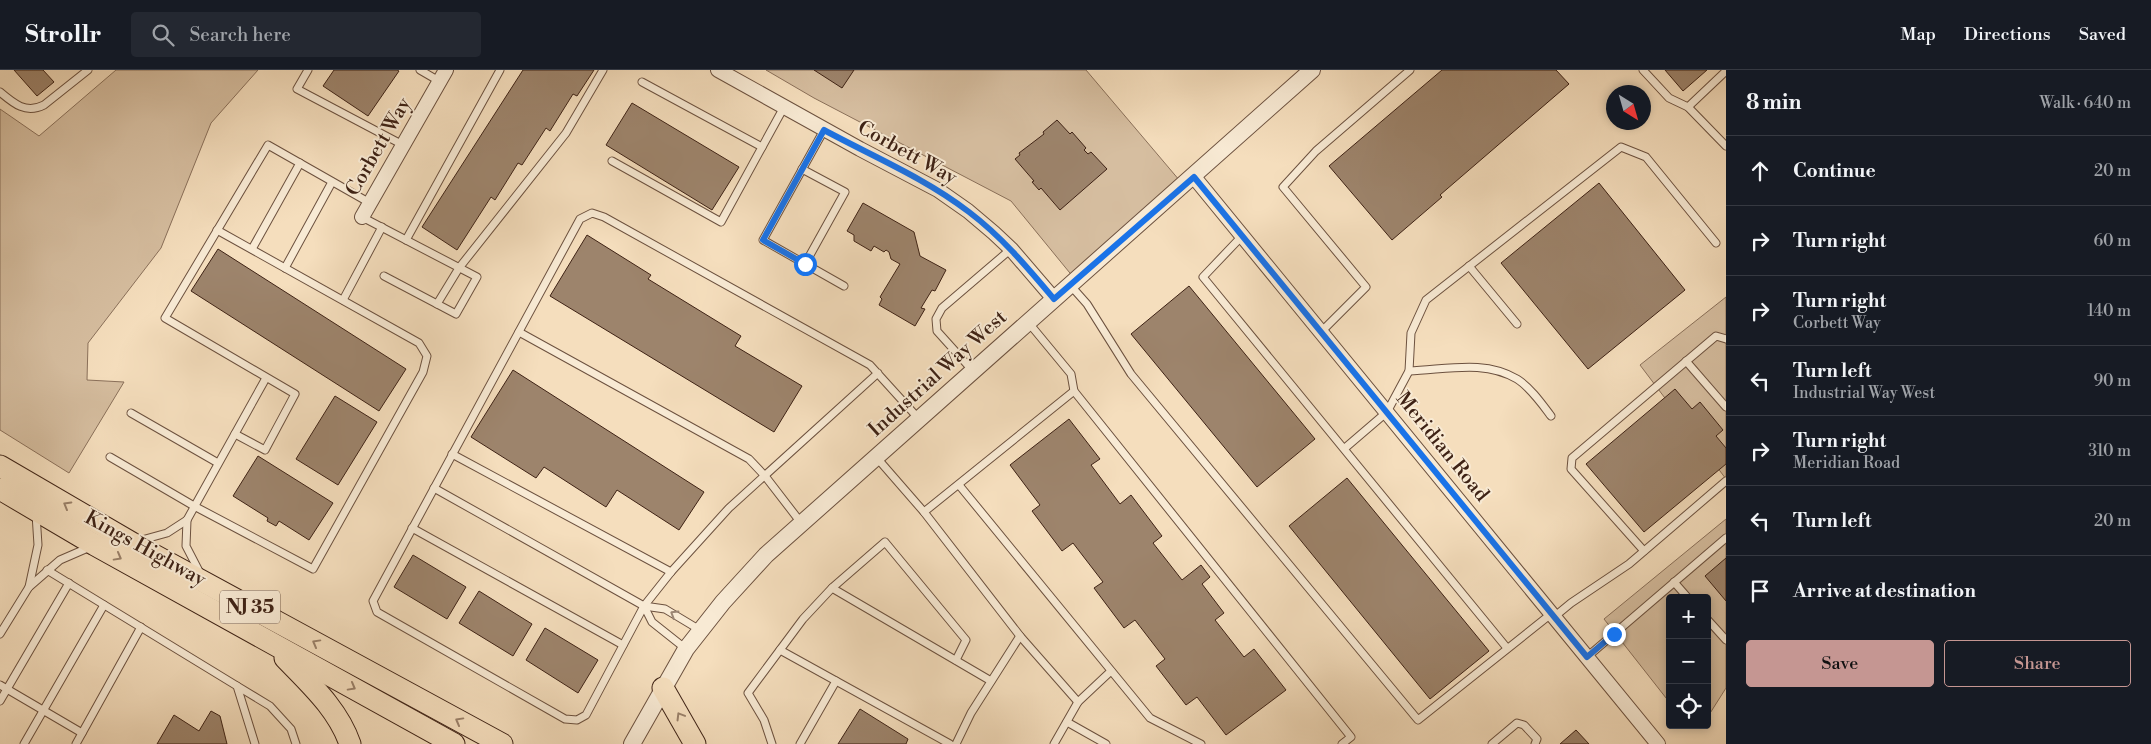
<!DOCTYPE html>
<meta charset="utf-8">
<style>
:root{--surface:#171b24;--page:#242831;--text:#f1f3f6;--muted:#9ea1a6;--line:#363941;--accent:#c59692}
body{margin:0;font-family:"Libre Bodoni",serif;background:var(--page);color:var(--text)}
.controls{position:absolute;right:15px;bottom:15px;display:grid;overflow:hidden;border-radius:5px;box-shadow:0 2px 8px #0003}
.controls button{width:45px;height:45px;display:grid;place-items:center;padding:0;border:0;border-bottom:1px solid var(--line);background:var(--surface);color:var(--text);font:25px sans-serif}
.compass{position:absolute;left:1606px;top:15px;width:45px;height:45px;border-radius:50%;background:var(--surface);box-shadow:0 2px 8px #0003;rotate:143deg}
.stop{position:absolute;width:15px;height:15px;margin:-11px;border:4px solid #1a73e8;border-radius:50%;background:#fff}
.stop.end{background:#1a73e8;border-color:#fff;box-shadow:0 1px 5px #0008}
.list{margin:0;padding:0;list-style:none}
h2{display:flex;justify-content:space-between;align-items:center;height:65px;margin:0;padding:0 20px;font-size:21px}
h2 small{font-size:16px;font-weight:400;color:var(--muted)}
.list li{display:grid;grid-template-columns:32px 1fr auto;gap:15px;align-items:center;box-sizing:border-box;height:70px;padding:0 20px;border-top:1px solid var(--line)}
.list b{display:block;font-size:19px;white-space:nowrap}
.list p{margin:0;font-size:16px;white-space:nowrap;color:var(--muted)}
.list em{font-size:16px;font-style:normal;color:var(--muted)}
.actions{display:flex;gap:10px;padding:15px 20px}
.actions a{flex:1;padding:11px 0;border:1px solid var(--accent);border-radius:5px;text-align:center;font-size:18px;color:var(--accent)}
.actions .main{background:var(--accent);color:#111}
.icon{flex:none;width:28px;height:28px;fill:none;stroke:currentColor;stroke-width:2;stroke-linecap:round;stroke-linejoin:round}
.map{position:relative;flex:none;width:1726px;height:674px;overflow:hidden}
header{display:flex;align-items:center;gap:30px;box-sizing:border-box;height:70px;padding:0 25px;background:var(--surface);border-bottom:1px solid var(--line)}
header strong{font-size:24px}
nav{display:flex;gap:28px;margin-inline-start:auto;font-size:18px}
.search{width:350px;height:45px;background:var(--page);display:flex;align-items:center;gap:12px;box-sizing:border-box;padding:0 18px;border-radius:5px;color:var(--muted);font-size:19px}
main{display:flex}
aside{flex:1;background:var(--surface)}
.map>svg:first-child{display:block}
</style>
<header>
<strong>Strollr</strong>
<div class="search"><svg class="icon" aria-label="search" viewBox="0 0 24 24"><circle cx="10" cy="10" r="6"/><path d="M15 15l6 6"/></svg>Search here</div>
<nav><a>Map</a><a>Directions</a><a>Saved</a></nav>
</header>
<main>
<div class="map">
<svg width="1726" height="674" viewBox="0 0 1726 674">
<rect width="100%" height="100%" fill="#f5debd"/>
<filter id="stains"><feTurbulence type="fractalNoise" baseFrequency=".004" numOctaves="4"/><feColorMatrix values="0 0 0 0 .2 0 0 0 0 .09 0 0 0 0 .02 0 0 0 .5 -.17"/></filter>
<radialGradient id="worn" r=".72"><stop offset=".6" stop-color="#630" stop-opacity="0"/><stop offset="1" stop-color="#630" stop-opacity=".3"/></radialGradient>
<g fill="#d6bea0" stroke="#8a705a">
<path d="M116,0H258L211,53L161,178L88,273L87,310L124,312L69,403L0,360V39L39,66Z"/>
<path d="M766,0H1086L1180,111L1074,208L1011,131L814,28Z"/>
<path d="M1726,227V409L1640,295Z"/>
<path d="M1726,449V618L1707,648V528H1670V633L1604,549Z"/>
</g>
<g fill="#9d846c" stroke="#3e2215">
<path d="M14,0H43L54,12L37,26Z"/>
<path d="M334,0H397L399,1L368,46L323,16Z"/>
<path d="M523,0H594L577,26L573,24L550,61L546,58L522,95L518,93L495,130L491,127L457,180L422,157Z"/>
<path d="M814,0H854L842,18Z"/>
<path d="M1442,0H1556L1569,14L1440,125L1442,127L1392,170L1329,96Z"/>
<path d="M1665,0H1707L1683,21Z"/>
<path d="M632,33L739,97L712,140L606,75Z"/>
<path d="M1057,50L1070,64L1072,62L1086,78L1084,80L1088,84L1091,82L1107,99L1060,140L1041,118L1039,120L1032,112L1034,111L1015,89L1020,85L1019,83L1044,64L1043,62Z"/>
<path d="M1599,113L1685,220L1588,299L1501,193Z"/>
<path d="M863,133L914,162L920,186L946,200L935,221L932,220L921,238L925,239L915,256L879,235L882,229L880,227L900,194L891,189L889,182L886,180L884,182L874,176L871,181L854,171V165L847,161Z"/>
<path d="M587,165L651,205L648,209L741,266L735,276L802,316L774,362L550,226Z"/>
<path d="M218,179L406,299L379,341L191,221Z"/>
<path d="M1189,216L1315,369L1257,417L1131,264Z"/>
<path d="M513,300L704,422L679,460L617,420L606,437L544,397L536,408L471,367Z"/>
<path d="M1675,319L1692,339L1700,332L1723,360L1716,366L1726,378V394L1644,462L1586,394Z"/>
<path d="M335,326L377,352L338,415L296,389Z"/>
<path d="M1069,349L1100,389L1091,395L1120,434L1131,425L1162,466L1153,473L1182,510L1201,495L1210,507L1202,514L1224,543L1215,550L1244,587L1254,579L1286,620L1226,665L1197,627L1186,635L1156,596L1165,589L1135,550L1124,558L1094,518L1103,512L1073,473L1062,481L1032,441L1040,435L1010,395Z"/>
<path d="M258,386L333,433L309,470L279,451L276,456L267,451L268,448L233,426Z"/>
<path d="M1347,408L1489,581L1430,629L1289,456Z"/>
<path d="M413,485L466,517L447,549L394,517Z"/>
<path d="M1726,488V531L1705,506Z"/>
<path d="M479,521L532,554L513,586L459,553Z"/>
<path d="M545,558L598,590L578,623L526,590Z"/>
<path d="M860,639L908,669L906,674H838Z"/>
<path d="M211,641L220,646L227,674H157L174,645L199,661Z"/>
<path d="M1576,660L1589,674H1560Z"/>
</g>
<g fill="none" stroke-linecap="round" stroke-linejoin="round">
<defs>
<g id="service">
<path d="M308,0L297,19L403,75"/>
<path d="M420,0L439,11"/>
<path d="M1643,0L1669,28L1688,37L1726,76"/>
<path d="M642,12L762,77"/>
<path d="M0,22C14,34 26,44 44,35L88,0"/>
<path d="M1688,37L1726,1"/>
<path d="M824,60L763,170L844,216"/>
<path d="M612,91L721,152L784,37"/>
<path d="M802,99L845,122L805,194"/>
<path d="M362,147L477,207L456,244L384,206"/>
<path d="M1243,165L1203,207L1507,578"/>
<path d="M406,170L500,0"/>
<path d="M252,179L300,93"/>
<path d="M1469,196L1517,254"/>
<path d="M285,198L332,112"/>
<path d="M1071,216L1087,234L1131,304L1418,650L1551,544"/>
<path d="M343,230L382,157"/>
<path d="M437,234L459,198L566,63L603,0"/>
<path d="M1028,252L1071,304L1074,321L1351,667L1342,674"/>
<path d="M1322,261L1366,217L1283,117L1316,81L1410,0"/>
<path d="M519,262L749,389L765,406L802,454"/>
<path d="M1686,291L1726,337"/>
<path d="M973,301L937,261L936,249L942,238L1011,179"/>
<path d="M1409,301C1445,300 1484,289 1517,309C1530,317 1542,334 1551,346"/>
<path d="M878,303L729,438L671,502L644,536L586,645L577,650L565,649L377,542L373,531L580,149L592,143L604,147L870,295L919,349"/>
<path d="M131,343L218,393"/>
<path d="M235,364L265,380L295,324L165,248L268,75L370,133"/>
<path d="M1345,378L1387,342L1409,301L1411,263L1426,230L1621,77L1646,87L1716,173"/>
<path d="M452,384L671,502"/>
<path d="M110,387L194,436L313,499L423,302L427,286L419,273L217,160"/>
<path d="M877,388L924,442L1020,566L1078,632"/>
<path d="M959,415L1150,648L1201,674"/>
<path d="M434,418L644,536L665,539L700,560"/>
<path d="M924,442L1074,321"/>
<path d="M187,450L186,476L200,503"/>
<path d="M412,458L623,575"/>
<path d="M138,471L167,463L187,450L266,308"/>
<path d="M1644,481L1571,399L1572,388L1716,266L1726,269"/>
<path d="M47,500L237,616L255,674"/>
<path d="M1674,512L1688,528"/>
<path d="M29,517L38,475L36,444"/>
<path d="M832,518L991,611"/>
<path d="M644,536L652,552L686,579"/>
<path d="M1554,547L1571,533L1629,494L1726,411"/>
<path d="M1707,549L1726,570"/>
<path d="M0,564L29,517L60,490L90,477"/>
<path d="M780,580L950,674"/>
<path d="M1587,587L1726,468"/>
<path d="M0,615L82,663"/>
<path d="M237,616L270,636L291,659L296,674"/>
<path d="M0,631L69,513"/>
<path d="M1067,652L1106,674"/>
<path d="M24,674L104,535"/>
<path d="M76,674L141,557"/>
<path d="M772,674L764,650L748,623L803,549L832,518L885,472L966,570L956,590"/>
<path d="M800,674L836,611"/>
<path d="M956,674L971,643L1020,566"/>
<path d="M1054,674L1078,632L1111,601"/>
<path d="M1492,674L1517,653L1524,655L1537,669L1535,674"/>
</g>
<g id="minor">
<path d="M718,0L860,79L938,120L968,141L994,163L1011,179L1054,229"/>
<path d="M1194,107L1658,674"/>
<path d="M362,147L446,0"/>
</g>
<path id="tertiary" d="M632,674L686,579L723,532L766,485L1312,0"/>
<g id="primary">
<path d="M0,396L132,473L502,674"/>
<path d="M0,419L95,475L454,674"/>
<path d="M285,588C310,614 338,639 350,674"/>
<path d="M663,618L695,674"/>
</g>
</defs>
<use href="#service" stroke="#6c513f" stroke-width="9"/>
<use href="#minor" stroke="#6c513f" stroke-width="16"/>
<use href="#tertiary" stroke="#6c513f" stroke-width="18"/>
<use href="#primary" stroke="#3e2215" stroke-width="23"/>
<use href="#service" stroke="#f8ead4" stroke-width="7"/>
<use href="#minor" stroke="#f8ead4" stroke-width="14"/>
<use href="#tertiary" stroke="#f8ead4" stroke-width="16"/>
<use href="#primary" stroke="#f5debd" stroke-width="21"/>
</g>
<defs><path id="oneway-chevron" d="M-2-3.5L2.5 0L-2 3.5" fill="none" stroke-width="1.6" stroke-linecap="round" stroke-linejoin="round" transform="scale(1.25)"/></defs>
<g stroke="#9a8069">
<use href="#oneway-chevron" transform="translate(67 435) rotate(-150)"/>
<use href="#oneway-chevron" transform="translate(118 487) rotate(29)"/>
<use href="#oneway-chevron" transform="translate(316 573) rotate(-151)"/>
<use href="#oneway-chevron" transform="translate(352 617) rotate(29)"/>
<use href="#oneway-chevron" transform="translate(680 646) rotate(-121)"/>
<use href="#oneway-chevron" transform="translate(459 651) rotate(-151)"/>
</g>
<use stroke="#9b8674" href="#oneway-chevron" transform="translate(674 544) rotate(-148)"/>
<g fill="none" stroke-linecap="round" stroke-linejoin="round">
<path stroke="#1a73e8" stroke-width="6" d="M805,194L763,170L824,60C872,86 925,108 969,142C1002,167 1027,197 1054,229L1194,107L1587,587L1614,564"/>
</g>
<g text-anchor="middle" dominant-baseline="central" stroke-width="4" stroke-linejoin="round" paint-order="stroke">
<rect fill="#f8ead4" stroke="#765e4e" stroke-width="1" x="220" y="520.5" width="60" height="33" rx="4"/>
<g font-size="19" font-weight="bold" fill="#3e2215">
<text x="250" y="537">NJ 35</text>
</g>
<g font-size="20" fill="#3e2215" stroke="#f8ead4">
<text transform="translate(379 77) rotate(-60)">Corbett Way</text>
<text transform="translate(907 83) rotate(29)">Corbett Way</text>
<text transform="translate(938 304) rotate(-42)">Industrial Way West</text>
<text transform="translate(1442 377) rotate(51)">Meridian Road</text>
<text transform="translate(145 479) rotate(29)">Kings Highway</text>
</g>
</g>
<rect width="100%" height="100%" filter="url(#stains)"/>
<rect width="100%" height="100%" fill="url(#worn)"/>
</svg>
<div class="controls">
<button>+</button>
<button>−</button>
<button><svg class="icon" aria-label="locate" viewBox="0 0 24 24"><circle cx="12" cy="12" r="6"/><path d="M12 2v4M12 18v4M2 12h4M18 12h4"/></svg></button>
</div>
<svg class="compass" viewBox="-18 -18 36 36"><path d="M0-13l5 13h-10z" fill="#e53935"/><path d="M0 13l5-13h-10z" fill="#9ea1a6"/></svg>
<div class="stop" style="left:805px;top:194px"></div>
<div class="stop end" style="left:1614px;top:564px"></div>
</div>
<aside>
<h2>8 min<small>Walk · 640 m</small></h2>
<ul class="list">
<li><svg class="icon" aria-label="ahead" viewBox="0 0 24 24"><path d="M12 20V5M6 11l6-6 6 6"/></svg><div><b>Continue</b></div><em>20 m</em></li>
<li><svg class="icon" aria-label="right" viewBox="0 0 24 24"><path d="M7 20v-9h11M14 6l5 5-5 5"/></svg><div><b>Turn right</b></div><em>60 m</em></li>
<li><svg class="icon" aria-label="right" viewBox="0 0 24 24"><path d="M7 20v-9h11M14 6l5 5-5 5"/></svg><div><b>Turn right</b><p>Corbett Way</p></div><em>140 m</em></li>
<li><svg class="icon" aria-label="left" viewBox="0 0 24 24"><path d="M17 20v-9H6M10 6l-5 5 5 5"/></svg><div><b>Turn left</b><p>Industrial Way West</p></div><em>90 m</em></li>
<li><svg class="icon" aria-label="right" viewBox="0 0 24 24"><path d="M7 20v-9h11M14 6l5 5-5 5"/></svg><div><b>Turn right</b><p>Meridian Road</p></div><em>310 m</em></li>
<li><svg class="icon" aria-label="left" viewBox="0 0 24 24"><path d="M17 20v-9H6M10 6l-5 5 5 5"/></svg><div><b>Turn left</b></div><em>20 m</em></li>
<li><svg class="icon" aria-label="arrive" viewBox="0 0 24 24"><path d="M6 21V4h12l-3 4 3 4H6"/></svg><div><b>Arrive at destination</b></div></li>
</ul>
<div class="actions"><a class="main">Save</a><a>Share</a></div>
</aside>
</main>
